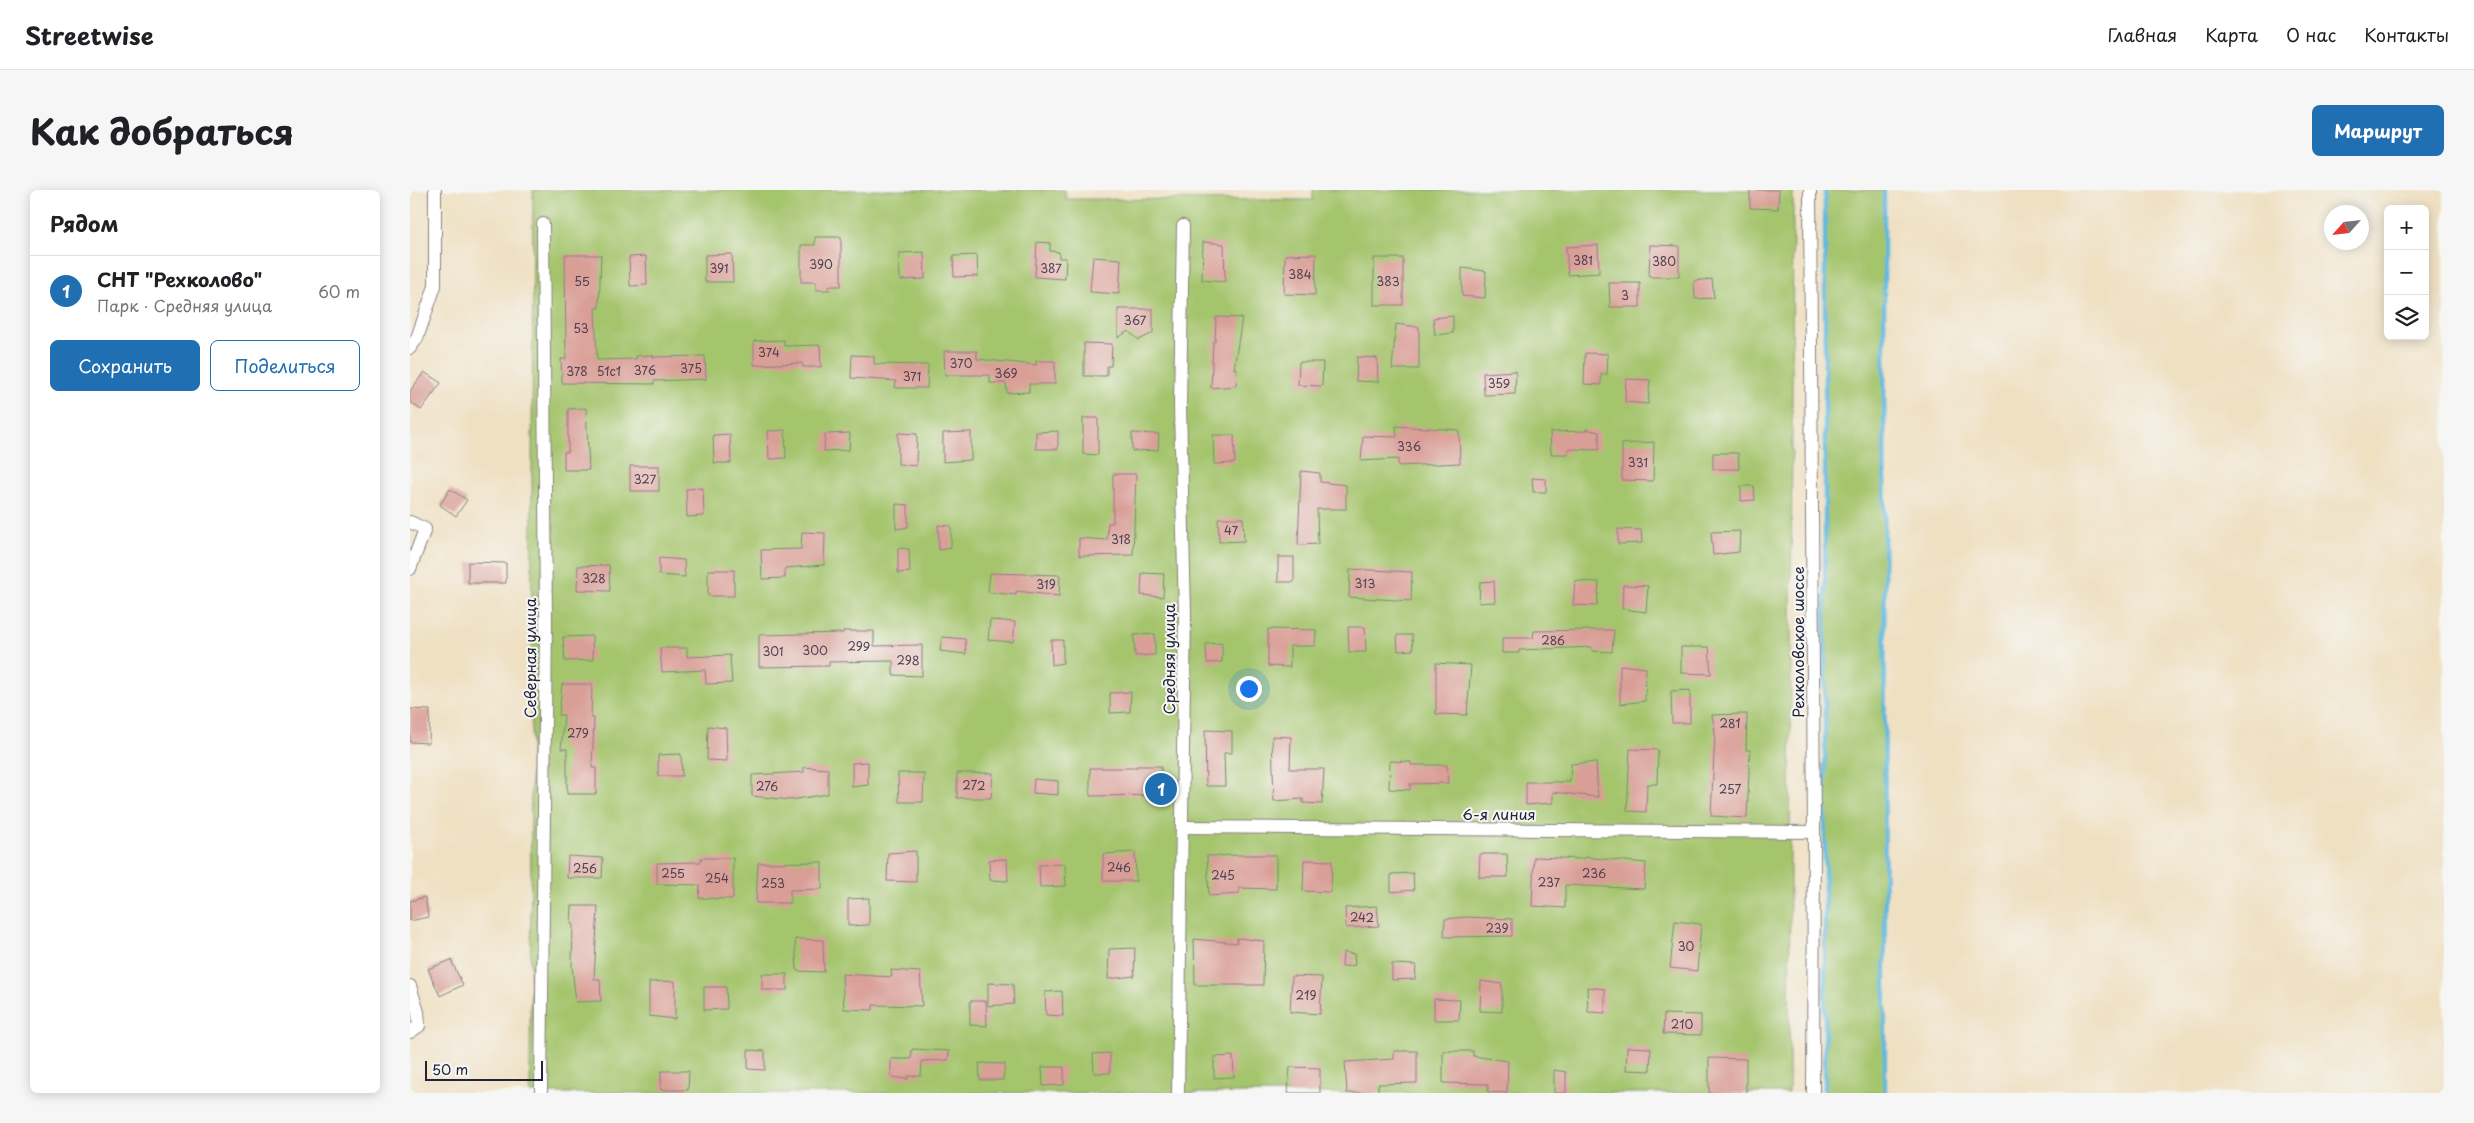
<!DOCTYPE html>
<html lang="ru">
<meta charset="utf-8">
<style>
:root{--surface:#fff;--page:#f6f6f6;--text:#202124;--muted:#757577;--line:#e0e0e0;--accent:#1f6fb2}
body{margin:0;font-family:"Playpen Sans",sans-serif;background:var(--page);color:var(--text)}
.controls{position:absolute;right:15px;top:15px;display:grid;overflow:hidden;border-radius:8px;box-shadow:0 2px 12px #0003}
.controls button{width:45px;height:45px;display:grid;place-items:center;padding:0;border:0;border-bottom:1px solid var(--line);background:var(--surface);color:var(--text);font:25px sans-serif}
.compass{position:absolute;left:1914px;top:15px;width:45px;height:45px;border-radius:50%;background:var(--surface);box-shadow:0 2px 12px #0003;rotate:243deg}
.scale{position:absolute;left:15px;bottom:12px;width:118px;box-sizing:border-box;padding-left:5px;border:2px solid #22223b;border-top:0;font-size:14px;line-height:18px;white-space:nowrap;color:#22223b;-webkit-text-stroke:4px #f6f6f2;paint-order:stroke}
.you{position:absolute;left:838px;top:498px;width:18px;height:18px;margin:-12px;border:4px solid #fff;border-radius:50%;background:#1a73e8;box-shadow:0 0 0 8px #1a73e833}
.badge{display:grid;place-items:center;width:32px;height:32px;border-radius:50%;background:var(--accent);color:#fff;font-size:16px;font-weight:700}
.pin{position:absolute;translate:-50% -50%;border:2px solid #fff;box-shadow:0 1px 5px #0006}
.list{margin:0;padding:0;list-style:none}
h2{display:flex;justify-content:space-between;align-items:center;height:65px;margin:0;padding:0 20px;font-size:21px}
h2 small{font-size:16px;font-weight:400;color:var(--muted)}
.list li{display:grid;grid-template-columns:32px 1fr auto;gap:15px;align-items:center;box-sizing:border-box;height:70px;padding:0 20px;border-top:1px solid var(--line)}
.list b{display:block;font-size:19px;white-space:nowrap}
.list p{margin:0;font-size:16px;white-space:nowrap;color:var(--muted)}
.list em{font-size:16px;font-style:normal;color:var(--muted)}
.actions{display:flex;gap:10px;padding:15px 20px}
.actions a{flex:1;padding:11px 0;border:1px solid var(--accent);border-radius:8px;text-align:center;font-size:18px;color:var(--accent)}
.actions .main{background:var(--accent);color:#fff}
.icon{flex:none;width:28px;height:28px;fill:none;stroke:currentColor;stroke-width:2;stroke-linecap:round;stroke-linejoin:round}
.map{position:relative;flex:none;width:2034px;height:903px;overflow:hidden;border-radius:8px}
header{display:flex;align-items:center;gap:30px;box-sizing:border-box;height:70px;padding:0 25px;background:var(--surface);border-bottom:1px solid var(--line)}
header strong{font-size:24px}
nav{display:flex;gap:28px;margin-inline-start:auto;font-size:18px}
.intro{display:flex;align-items:center;justify-content:space-between;box-sizing:border-box;height:120px;padding:0 30px}
h1{margin:0;font-size:35px}
.button{padding:12px 22px;border-radius:8px;background:var(--accent);color:#fff;font-size:18px;font-weight:700}
main{display:flex;gap:30px;padding:0 30px}
aside{flex:1;background:var(--surface);border-radius:8px;box-shadow:0 2px 12px #0003}
.map>svg:first-child{display:block}
</style>
<header>
<strong>Streetwise</strong>
<nav><a>Главная</a><a>Карта</a><a>О нас</a><a>Контакты</a></nav>
</header>
<div class="intro"><h1>Как добраться</h1><a class="button">Маршрут</a></div>
<main>
<aside>
<h2>Рядом<small></small></h2>
<ul class="list">
<li><span class="badge">1</span><div><b>СНТ &quot;Рехколово&quot;</b><p>Парк · Средняя улица</p></div><em>60 m</em></li>
</ul>
<div class="actions"><a class="main">Сохранить</a><a>Поделиться</a></div>
</aside>
<div class="map">
<svg width="2034" height="903" viewBox="0 0 2034 903">
<rect width="100%" height="100%" fill="#f6f6f2"/>
<filter id="ink" filterUnits="userSpaceOnUse"><feTurbulence type="fractalNoise" baseFrequency=".02" numOctaves="2"/><feDisplacementMap in="SourceGraphic" scale="10" xChannelSelector="R" yChannelSelector="G"/><feConvolveMatrix kernelMatrix="1 2 1 2 8 2 1 2 1" color-interpolation-filters="sRGB"/></filter>
<filter id="wash" filterUnits="userSpaceOnUse"><feTurbulence type="fractalNoise" baseFrequency=".0096" numOctaves="4" result="noise"/><feDisplacementMap in="SourceGraphic" scale="20" xChannelSelector="R" yChannelSelector="G"/><feGaussianBlur stdDeviation="1.12" result="paint"/><feColorMatrix in="noise" values="0 0 0 0 0 0 0 0 0 0 0 0 0 0 0 0 0 1.4 0 .05"/><feComposite in="paint" operator="in"/></filter>
<g filter="url(#wash)">
<rect width="100%" height="100%" fill="#efe0c2"/>
<g fill="#a5c56d" stroke="#647454">
<path d="M123,0H655L656,9L903,10V0H1383L1379,903H120Z"/>
<path d="M1415,0H1474L1475,903H1415Z"/>
</g>
<g fill="none" stroke-linecap="round" stroke-linejoin="round">
<g stroke="#61b8de" stroke-width="4.5">
<path d="M1415,0V903"/>
<path d="M1474,0L1475,903"/>
</g>
</g>
<g id="blocks">
<g fill="#d99e96">
<path d="M1340,0H1369L1368,19L1340,18Z"/>
<path d="M405,47H431V96H419L420,100H406V92H391V55H405Z"/>
<path d="M627,52L640,53V61L649,62V68H656L655,89L625,87Z"/>
<path d="M793,52L814,54L815,92L792,90Z"/>
<path d="M1188,55L1189,83L1158,85L1156,57Z"/>
<path d="M1240,55L1269,56V87H1239Z"/>
<path d="M514,62L515,89L490,90L489,63Z"/>
<path d="M322,64L323,92H295V65Z"/>
<path d="M906,64L905,105L874,104L875,65Z"/>
<path d="M155,65H191L189,118H185L187,170L226,169V166L243,165V167L295,166L296,189L244,191V194L152,193L151,169H156Z"/>
<path d="M567,65L568,86L544,87L543,66Z"/>
<path d="M236,66L237,95L220,96L219,67Z"/>
<path d="M683,67L711,69L709,104L680,102Z"/>
<rect x="964" y="68" width="29" height="47"/>
<path d="M1052,78L1076,81L1075,108L1052,106Z"/>
<path d="M1302,89L1304,108L1285,109L1284,91Z"/>
<path d="M1199,93H1230V117H1200Z"/>
<path d="M708,119H743V143L729,150L718,141L708,148Z"/>
<path d="M1043,126V143L1025,145L1023,128Z"/>
<path d="M806,127L832,128L824,179H827L826,196L801,198L803,151L805,152Z"/>
<path d="M986,134L1009,137V179H982Z"/>
<path d="M374,150V156L410,155L411,177H393L392,173L344,175V151Z"/>
<path d="M674,153L702,154L701,176H697V186H674Z"/>
<path d="M534,161H567V169L626,175V171H645V194H619V202L597,203L596,193H580V185H535Z"/>
<path d="M1175,163L1198,164L1197,184H1191V195L1174,194Z"/>
<path d="M442,165L464,166V174L518,175L517,198H485L486,191L441,188Z"/>
<path d="M947,167L967,168L968,192L946,191Z"/>
<path d="M889,172H913L912,196L888,195Z"/>
<path d="M1106,181L1105,204L1074,205L1073,183Z"/>
<path d="M14,182L31,193L11,220L0,212V201Z"/>
<path d="M1216,189L1240,190L1238,214L1215,212Z"/>
<path d="M176,218L179,280H154V262H158V219Z"/>
<path d="M673,228H688V265L673,264Z"/>
<path d="M986,236L1049,240L1050,273L988,276V269L951,271L953,246L987,247Z"/>
<path d="M1176,239L1189,242V260L1158,259V264H1141L1140,242L1176,241Z"/>
<path d="M375,240L376,268L359,269L358,241Z"/>
<path d="M648,241V259H626V242Z"/>
<path d="M561,242V270L533,272V243Z"/>
<path d="M440,243L439,260L414,261L415,244Z"/>
<path d="M488,243L507,244L506,276L488,274Z"/>
<path d="M722,243L749,244L748,260L722,261Z"/>
<path d="M320,244L321,273H304L303,245Z"/>
<path d="M803,245H824L825,273L804,274Z"/>
<path d="M1244,252L1243,291L1212,290V254Z"/>
<path d="M1303,263H1328L1329,279H1303Z"/>
<rect x="220" y="276" width="29" height="25"/>
<path d="M891,281L910,283V292L936,295V319H907L908,354L888,355Z"/>
<path d="M703,284H726L723,365L669,366V348L697,350L698,333H703Z"/>
<path d="M1122,288L1136,289V302H1123Z"/>
<path d="M1331,296H1344L1345,310L1331,311Z"/>
<path d="M293,298L294,326L277,327L276,299Z"/>
<path d="M40,299L57,310L46,326L30,315Z"/>
<path d="M486,314L498,315V337L486,339Z"/>
<path d="M808,328H833L834,351L809,352Z"/>
<path d="M528,335L541,336V358L529,360Z"/>
<path d="M1208,339L1231,340L1232,353L1208,354Z"/>
<path d="M1330,341L1329,362L1303,365L1301,342Z"/>
<path d="M392,342L415,343L414,375L375,378V388L352,389L351,360L391,359Z"/>
<path d="M488,358L499,359L500,382L488,383Z"/>
<rect x="868" y="367" width="16" height="25"/>
<path d="M249,368L274,370L275,387L249,385Z"/>
<path d="M58,372L96,373V393H58Z"/>
<path d="M199,375L200,401L167,400L168,376Z"/>
<path d="M940,379L1002,382L1001,411L939,407Z"/>
<rect x="298" y="380" width="26" height="26"/>
<path d="M580,383L650,385L649,406L606,401V405L578,402Z"/>
<path d="M732,383L754,384L753,407L731,405Z"/>
<path d="M1084,391L1085,412L1069,413L1070,392Z"/>
<path d="M1165,391L1189,392L1187,416L1163,415Z"/>
<path d="M1213,395L1238,396L1236,422L1212,419Z"/>
<path d="M580,430L605,432L603,452L578,450Z"/>
<path d="M938,437H955L956,462H939Z"/>
<path d="M858,439L906,440L905,456H880V477L858,476Z"/>
<path d="M1183,440H1204L1202,462L1182,461V457L1109,460V463H1092V448H1123L1124,441Z"/>
<path d="M433,441H464V456L512,455V486L483,485V471L419,472V476L349,477V445L433,443Z"/>
<path d="M745,444V465L725,466L724,445Z"/>
<path d="M987,445H1002L1003,460L988,461Z"/>
<path d="M182,446L183,470L155,471L153,447Z"/>
<path d="M532,447L555,449L556,464L530,461Z"/>
<path d="M641,450H653V473L642,475Z"/>
<path d="M812,453V472L797,473L796,454Z"/>
<path d="M1271,457H1299L1301,484L1271,483Z"/>
<path d="M250,458H277V467L320,465L322,493L296,494L295,480L252,482Z"/>
<path d="M1026,473L1061,475L1057,525L1026,524Z"/>
<path d="M1210,475L1236,478L1235,511L1210,514Z"/>
<path d="M152,494H182L181,528H184L182,578H186V604H157V559H151L154,525H149Z"/>
<path d="M1280,500V533H1262L1261,501Z"/>
<path d="M721,502L720,522L700,523V503Z"/>
<path d="M0,519L20,520L19,553L0,552Z"/>
<path d="M1337,524L1336,560H1340L1337,628L1301,626L1305,543L1302,525Z"/>
<path d="M298,536L316,538L317,571L297,570Z"/>
<path d="M795,540L822,541V563H814L815,596H796Z"/>
<path d="M862,546L881,547L880,579H914L912,614L893,613V609L864,611Z"/>
<path d="M1220,559L1248,560L1247,594H1237L1236,622L1217,621Z"/>
<path d="M271,564L272,586H248V565Z"/>
<path d="M980,571L1001,572V575H1037L1038,593L1000,594V600L979,599Z"/>
<path d="M458,572V595L442,597V573Z"/>
<path d="M1186,572L1188,607L1143,602V613L1116,615V592H1160L1161,574Z"/>
<path d="M726,576H751L752,605L680,606V578H726Z"/>
<path d="M394,577L418,579V604L380,610L342,606V585L394,582Z"/>
<path d="M488,583H514L513,612H489Z"/>
<path d="M547,583H583L581,608H547Z"/>
<path d="M624,589L648,591V605L623,603Z"/>
<path d="M506,661V692L477,691L478,663Z"/>
<path d="M725,662L726,691H693V664Z"/>
<path d="M1070,664H1097L1098,687H1069Z"/>
<path d="M830,665H866V699L829,698V704L799,706L797,666Z"/>
<path d="M158,666L193,668L192,688H157Z"/>
<path d="M1124,667L1174,669V667L1236,673L1234,699L1155,695V718L1122,716Z"/>
<path d="M291,668H323V709L289,708L290,695L247,694V673L291,672Z"/>
<path d="M597,669L598,691L580,690L579,670Z"/>
<path d="M894,670L922,671L921,702L893,701Z"/>
<path d="M412,672V699L380,700V713H346L348,673Z"/>
<path d="M655,674L656,696L630,697L629,675Z"/>
<path d="M1003,683L1004,700L981,702V684Z"/>
<path d="M15,707L18,727L0,731V711Z"/>
<path d="M459,708V735L438,736V709Z"/>
<path d="M162,716H188L184,789H190L191,811L166,812L162,777L163,734H161Z"/>
<path d="M967,716L969,736L936,738L935,718Z"/>
<path d="M1056,727L1102,729V746L1034,747L1035,729Z"/>
<path d="M1265,731L1291,734L1287,781L1260,778Z"/>
<path d="M827,748L854,751L853,795H785L784,749L827,753Z"/>
<path d="M385,749L413,750L414,782L387,781Z"/>
<path d="M725,758L724,786L698,789L699,759Z"/>
<path d="M933,762L944,764L945,775L932,777Z"/>
<path d="M41,770L53,795L30,806L18,779Z"/>
<path d="M982,774L1006,775L1005,789L982,790Z"/>
<path d="M481,780L510,782L512,816L463,815V820L434,819L432,784L482,787Z"/>
<rect x="352" y="784" width="25" height="16"/>
<path d="M882,786L912,787L910,824L880,822Z"/>
<path d="M265,791V829L239,826V792Z"/>
<path d="M1071,791L1092,794V822L1070,821Z"/>
<path d="M578,793L603,794L604,814L578,816Z"/>
<path d="M294,797H316L317,819L294,820Z"/>
<path d="M1177,797L1195,799V823L1178,822Z"/>
<path d="M652,801L653,826L636,825L635,802Z"/>
<path d="M1024,809L1050,810L1049,830H1024Z"/>
<path d="M560,811H576L577,836L560,835Z"/>
<path d="M1254,824L1291,825V845L1253,844Z"/>
<path d="M1217,857L1241,858L1240,881L1216,880Z"/>
<path d="M502,859L539,861L538,870L512,871L511,886H498V889L481,887V869H501Z"/>
<path d="M338,860L355,861V880L338,879Z"/>
<path d="M984,861H1007V893L968,894V903H937L935,872L984,869Z"/>
<path d="M1033,861H1063V866L1098,871L1097,903L1078,902V894L1033,893Z"/>
<path d="M700,863V883H684L683,864Z"/>
<path d="M823,866L824,887L804,888V867Z"/>
<path d="M1299,868L1336,869V903H1299Z"/>
<path d="M569,873L595,874L593,890H570Z"/>
<path d="M632,877H654V895L633,896Z"/>
<path d="M880,877L910,878V903H878Z"/>
<path d="M1144,880L1156,882V903H1144Z"/>
<path d="M251,881H279L278,900H251Z"/>
</g>
</g>
</g>
<g filter="url(#ink)">
<use href="#blocks" fill-opacity="0" stroke="#88817e" stroke-width="1"/>
<g fill="none" stroke-linecap="round" stroke-linejoin="round">
<defs>
<g id="street">
<path d="M1400,0L1404,642L1403,903"/>
<path d="M0,158L7,148L25,96V0"/>
<path d="M0,332L15,339L0,379"/>
<path d="M773,637L1404,642"/>
<path d="M0,796L8,822L9,836L0,842"/>
<path d="M131,903L136,433L133,34"/>
<path d="M768,903L775,424L770,216L773,36"/>
</g>
</defs>
<use href="#street" stroke="#88817e" stroke-width="14"/>
<use href="#street" stroke="#fff" stroke-width="12"/>
</g>
</g>
<g text-anchor="middle" dominant-baseline="central" stroke-width="4" stroke-linejoin="round" paint-order="stroke">
<g font-size="12" fill="#504152">
<text x="1173" y="70">381</text>
<text x="1254" y="71">380</text>
<text x="411" y="74">390</text>
<text x="309" y="78">391</text>
<text x="641" y="78">387</text>
<text x="890" y="84">384</text>
<text x="172" y="91">55</text>
<text x="978" y="91">383</text>
<text x="1215" y="105">3</text>
<text x="725" y="130">367</text>
<text x="171" y="138">53</text>
<text x="359" y="162">374</text>
<text x="551" y="173">370</text>
<text x="281" y="178">375</text>
<text x="235" y="180">376</text>
<text x="167" y="181">378</text>
<text x="199" y="181">51с1</text>
<text x="596" y="183">369</text>
<text x="502" y="186">371</text>
<text x="1089" y="193">359</text>
<text x="999" y="256">336</text>
<text x="1228" y="272">331</text>
<text x="235" y="289">327</text>
<text x="821" y="340">47</text>
<text x="711" y="349">318</text>
<text x="184" y="388">328</text>
<text x="955" y="393">313</text>
<text x="636" y="394">319</text>
<text x="1143" y="450">286</text>
<text x="449" y="456">299</text>
<text x="405" y="460">300</text>
<text x="363" y="461">301</text>
<text x="498" y="470">298</text>
<text x="1320" y="533">281</text>
<text x="168" y="543">279</text>
<text x="564" y="595">272</text>
<text x="357" y="596">276</text>
<text x="1320" y="599">257</text>
<text x="709" y="677">246</text>
<text x="175" y="678">256</text>
<text x="263" y="683">255</text>
<text x="1184" y="683">236</text>
<text x="813" y="685">245</text>
<text x="307" y="688">254</text>
<text x="1139" y="692">237</text>
<text x="363" y="693">253</text>
<text x="952" y="727">242</text>
<text x="1087" y="738">239</text>
<text x="1276" y="756">30</text>
<text x="896" y="805">219</text>
<text x="1272" y="834">210</text>
</g>
<g font-size="15" fill="#22223b" stroke="#f6f6f2">
<text transform="translate(1387 452) rotate(-90)">Рехколовское шоссе</text>
<text transform="translate(119 468) rotate(-90)">Северная улица</text>
<text transform="translate(758 469) rotate(-90)">Средняя улица</text>
<text x="1089" y="623">6-я линия</text>
</g>
</g>
</svg>
<div class="controls">
<button>+</button>
<button>−</button>
<button><svg class="icon" aria-label="layers" viewBox="0 0 24 24"><path d="M12 4l9 5-9 5-9-5zM3 14l9 5 9-5"/></svg></button>
</div>
<svg class="compass" viewBox="-18 -18 36 36"><path d="M0-13l5 13h-10z" fill="#e53935"/><path d="M0 13l5-13h-10z" fill="#757577"/></svg>
<div class="scale">50 m</div>
<div class="you"></div>
<div class="pin badge" style="left:751px;top:599px">1</div>
</div>
</main>
